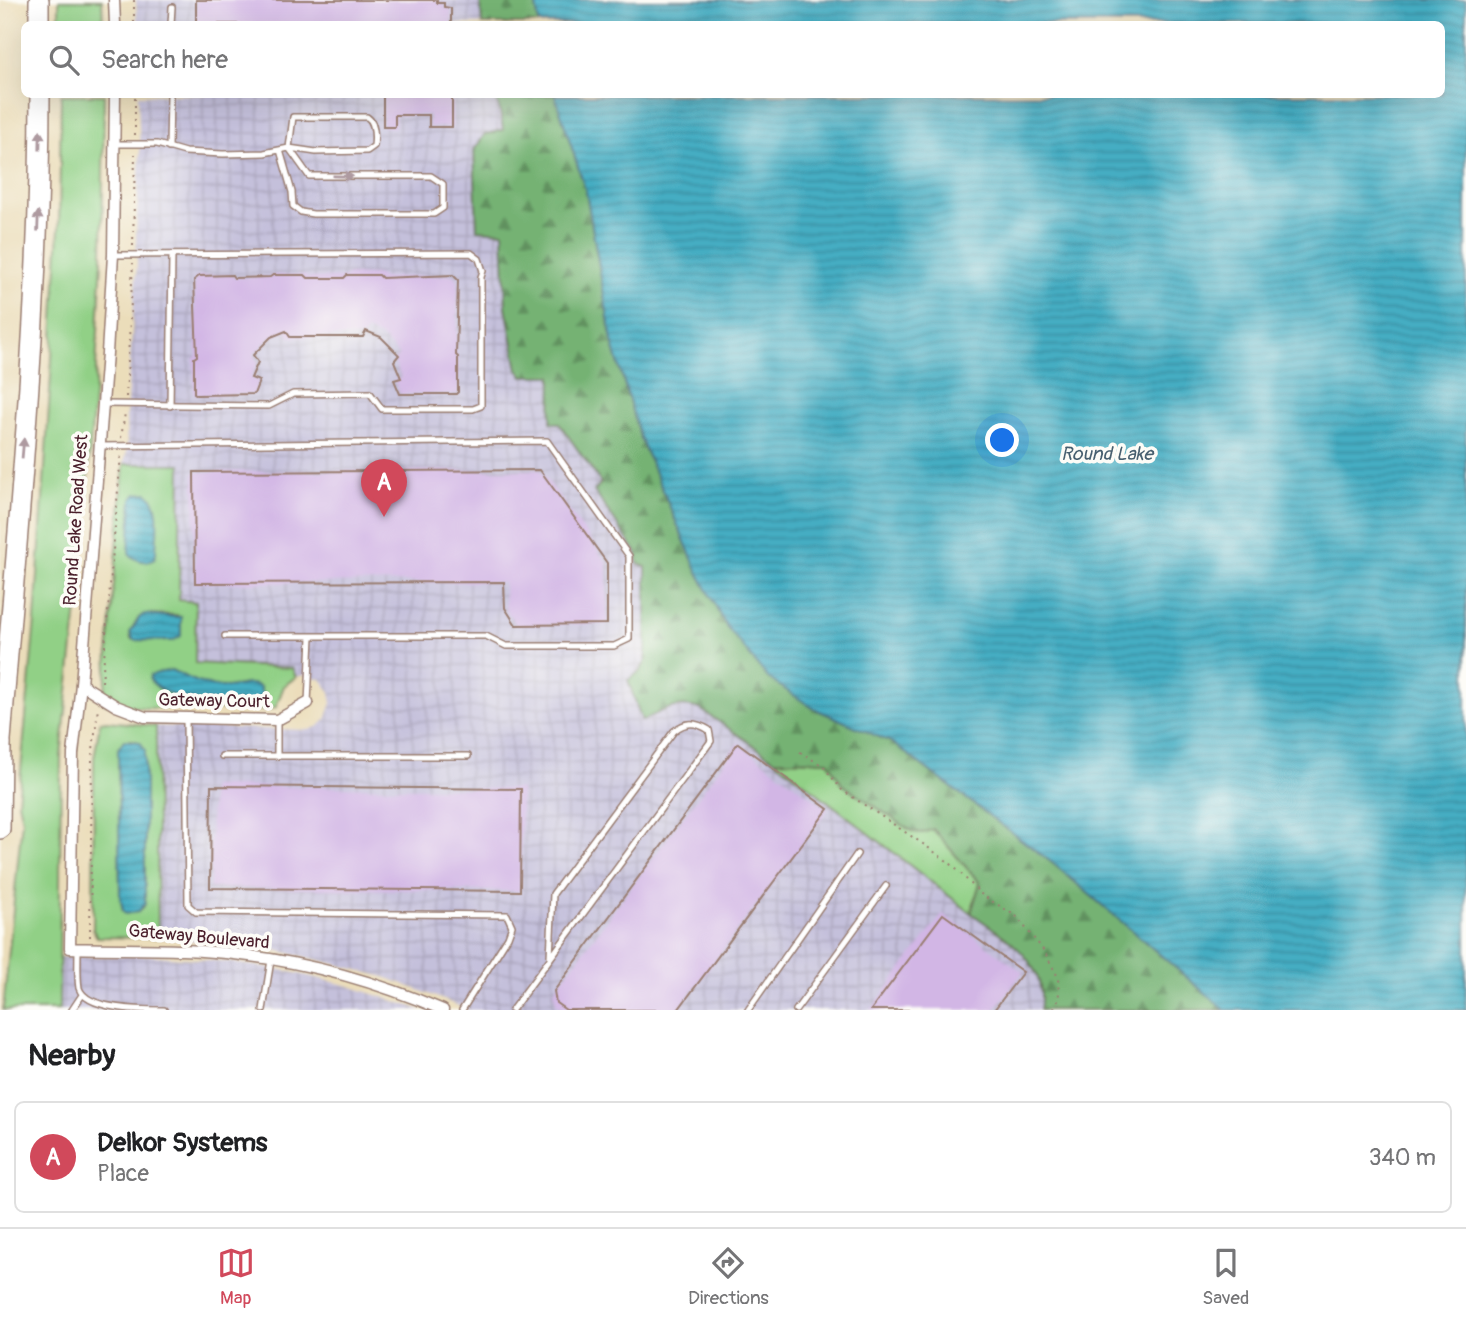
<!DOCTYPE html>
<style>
:root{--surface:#fff;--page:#f2f2f2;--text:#202124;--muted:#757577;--line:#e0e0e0;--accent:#d1495b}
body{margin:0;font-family:Pangolin,sans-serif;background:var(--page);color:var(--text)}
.you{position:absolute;left:1003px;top:441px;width:24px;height:24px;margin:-18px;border:5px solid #fff;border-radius:50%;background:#1a73e8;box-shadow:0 0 0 10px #1a73e833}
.badge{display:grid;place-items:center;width:46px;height:46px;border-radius:50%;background:var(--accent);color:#fff;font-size:23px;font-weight:700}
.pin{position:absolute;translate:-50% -58px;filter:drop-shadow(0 2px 4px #0008)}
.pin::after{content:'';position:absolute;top:37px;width:24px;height:21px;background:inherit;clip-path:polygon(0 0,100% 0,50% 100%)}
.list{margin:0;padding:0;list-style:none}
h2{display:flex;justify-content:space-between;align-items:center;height:91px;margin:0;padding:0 28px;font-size:30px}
h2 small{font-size:23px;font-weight:400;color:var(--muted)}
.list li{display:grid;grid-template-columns:46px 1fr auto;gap:21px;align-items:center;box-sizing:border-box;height:112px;margin:0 14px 14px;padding:0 14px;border:2px solid var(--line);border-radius:10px}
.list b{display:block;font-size:26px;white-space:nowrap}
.list p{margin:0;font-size:23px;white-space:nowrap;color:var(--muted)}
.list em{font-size:23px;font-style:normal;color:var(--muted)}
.icon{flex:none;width:38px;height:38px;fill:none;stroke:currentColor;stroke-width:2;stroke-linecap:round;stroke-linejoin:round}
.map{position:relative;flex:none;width:1466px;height:1010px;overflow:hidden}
.search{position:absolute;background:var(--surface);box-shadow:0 7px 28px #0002;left:21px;right:21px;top:21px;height:77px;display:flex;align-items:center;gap:18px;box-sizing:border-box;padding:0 24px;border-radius:10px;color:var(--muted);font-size:26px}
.sheet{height:217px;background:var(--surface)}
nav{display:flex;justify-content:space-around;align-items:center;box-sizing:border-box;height:98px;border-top:2px solid var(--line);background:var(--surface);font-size:19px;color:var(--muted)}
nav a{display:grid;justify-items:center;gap:4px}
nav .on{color:var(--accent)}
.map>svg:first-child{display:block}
</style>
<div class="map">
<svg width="1466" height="1010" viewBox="0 0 1466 1010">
<defs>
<pattern id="industrial-grid" width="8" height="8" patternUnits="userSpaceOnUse" patternTransform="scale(1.75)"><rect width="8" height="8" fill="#c4c0db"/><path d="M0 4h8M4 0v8" fill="none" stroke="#aaa5bc"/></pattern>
<pattern id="forest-firs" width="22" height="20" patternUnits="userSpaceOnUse" patternTransform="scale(1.75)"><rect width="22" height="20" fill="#74b273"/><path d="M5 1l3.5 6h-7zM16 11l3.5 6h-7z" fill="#61905f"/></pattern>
<pattern id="water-rules" width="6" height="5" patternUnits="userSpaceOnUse" patternTransform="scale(1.75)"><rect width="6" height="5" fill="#44adc3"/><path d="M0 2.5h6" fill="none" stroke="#3b8c9f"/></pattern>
</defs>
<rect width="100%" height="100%" fill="#fdfcf7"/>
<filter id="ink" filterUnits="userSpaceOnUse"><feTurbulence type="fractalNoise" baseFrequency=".0143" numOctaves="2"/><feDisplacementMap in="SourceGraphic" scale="14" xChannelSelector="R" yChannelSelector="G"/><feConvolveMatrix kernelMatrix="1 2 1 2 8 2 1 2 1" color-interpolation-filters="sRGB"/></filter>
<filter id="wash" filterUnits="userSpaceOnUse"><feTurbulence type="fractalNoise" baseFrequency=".00686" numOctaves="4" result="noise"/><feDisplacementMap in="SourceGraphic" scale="28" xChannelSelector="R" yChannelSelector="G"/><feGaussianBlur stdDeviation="1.57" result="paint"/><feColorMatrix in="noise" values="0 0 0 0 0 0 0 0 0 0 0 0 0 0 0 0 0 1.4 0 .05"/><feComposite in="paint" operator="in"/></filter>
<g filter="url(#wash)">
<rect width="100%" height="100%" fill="#ebddba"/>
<g fill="url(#industrial-grid)">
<path d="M136,0H480L482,24H137Z"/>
<path d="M138,95H494L500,110L503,130L477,230L503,232L506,307L523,376H552L559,422L601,483L594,491L646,567L647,653L646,661L640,671L642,720L666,709L691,706L700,709L775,760L1025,954L1035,970L1040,984V1010H469L388,978L339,965L280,951L234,944L158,938L156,726L309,730L319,726L326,719L332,703L330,692L321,679L304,675L296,677L291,668L195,663L196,602L179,601L181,464H124L127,451L126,415L137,262L136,236L140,153Z"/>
<path d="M148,955L221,961L283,970L346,985L422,1010H59L58,957Z"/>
</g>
<g fill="#91d086" stroke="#6e7858" stroke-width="2" fill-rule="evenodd">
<path d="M59,0H102L103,24H59Z"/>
<path d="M61,95H104L102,259L95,386L77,609L61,756L59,1010H3L22,820L18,802L35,620L51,375L59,228Z"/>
<path d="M124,464H181L179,600L196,602L195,663L292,668L296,677L284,686L276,707L268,710L144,708L104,703ZM145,614L178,615L131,639L130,633L139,618ZM171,670C187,678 202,686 220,687C235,688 247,681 260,687L165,691Z"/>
<path d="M106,721L156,726L158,938L97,937L93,930L94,758L100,722ZM124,740H135L145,750V904C141,913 131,914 123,912L120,895L118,749Z"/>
<path d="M775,760L828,761L842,784L913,832L923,833L933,829L980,883L971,913Z"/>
</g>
<g fill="url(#forest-firs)" stroke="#5f684f" stroke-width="2">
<path d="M480,0H535L539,24H482Z"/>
<path d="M494,95H555L586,192L612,341L640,438L697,570L726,626L813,708L891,742L1055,865L1225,1010H1040C1049,961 1004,937 971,913L980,883L933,829L923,833L913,832L842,784L828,761L775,760L700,709C678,701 661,711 642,721L628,680L640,671L646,661V567L638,564L637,553L594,491L601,483L559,423H551L552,376H523L518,370L506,307L503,232L477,230L474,150L485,134L503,130L500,110Z"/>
</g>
<g fill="url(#water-rules)" stroke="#476677" stroke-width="2">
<path d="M535,0H1466V1010H1225L1055,865L891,742L813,708L768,678L726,626L697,570L640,438L612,341L586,192L555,95L1442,94V24H539Z"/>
<path d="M147,493C163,503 156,536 156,553L155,558C145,564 135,561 129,553L132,499L136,494Z"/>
<path d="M144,614L181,617V636L172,641L133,640L130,633L139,618Z"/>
<path d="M171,670C190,679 207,688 228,687C240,687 249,680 260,687L262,695L256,701H251C220,701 172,706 150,680V675Z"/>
<path d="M124,740L140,742L145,750V904L139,911L126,914L123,912L120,895L118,749Z"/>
</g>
<g id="blocks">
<g fill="#d2b6e5">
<path d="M196,0H437V3H444V7L451,8V24H196Z"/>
<path d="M383,94H452V127H429V115H395V127H383Z"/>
<path d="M232,275L234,278L270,277L273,275H305L308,278H344L347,275H379L382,278L453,275L458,280L456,355L458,357V392L456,394H400L394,380L401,378L394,361L399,355L381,337L366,331L363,337H290L286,331L271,337L253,355L258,362L251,378L259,381L254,394L197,395L194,393V358L197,356L194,280L199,276Z"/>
<path d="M540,470L607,563V624L516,625L505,608L504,582L195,583L194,472Z"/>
<path d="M738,743L828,809L678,1010H566L556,1003L554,991Z"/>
<path d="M211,786L521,789L520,891L210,888Z"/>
<path d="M943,914L1023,972L994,1010H871Z"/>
</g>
</g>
</g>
<g filter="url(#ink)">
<use href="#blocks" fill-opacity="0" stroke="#9a7e72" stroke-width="2"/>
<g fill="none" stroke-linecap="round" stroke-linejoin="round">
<defs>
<g id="service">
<path d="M171,24L172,7"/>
<path d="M116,144H157L185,152L223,154L264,153L289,148L316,152L367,151L374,146C375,137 375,122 367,117H293L289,148L309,176H431L443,184V208L434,214H313L301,212L293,206L292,192L280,150"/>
<path d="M169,148L170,94"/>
<path d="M103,404L269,406L293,394L370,393L382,409H473L481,406V277L483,271L479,259L471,253L113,255"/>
<path d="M170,406L172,255"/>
<path d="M99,446L547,441L629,556V639L614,646H506L486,636H225"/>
<path d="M308,703L311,637"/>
<path d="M186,718L188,905L196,912L507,915L512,926L508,937L462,1010"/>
<path d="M277,720V756H468"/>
<path d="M222,756H277"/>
<path d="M78,949C78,961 77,976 79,988C86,1010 142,1010 164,1010"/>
<path d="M72,1010L82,995"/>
<path d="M263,1010L271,960"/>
<path d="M512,1010L711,741L709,730C696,722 686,721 674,731L553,894L550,957"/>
<path d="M748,1010L857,854"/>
<path d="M796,1010L886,886"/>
</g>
<g id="minor">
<path d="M114,0L115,24"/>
<path d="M115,94L113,255L107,353L81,684L73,754L70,948C127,950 184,947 242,955C310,963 380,983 443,1010"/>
<path d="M81,684L116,706L145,717L277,720L308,703"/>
</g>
<g id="motorway">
<path d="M39,0V24"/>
<path d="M0,753C17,534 40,314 40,94"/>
<path d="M0,829L1,743"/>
</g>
</defs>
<use href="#service" stroke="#9a7e72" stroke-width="8"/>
<use href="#minor" stroke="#9a7e72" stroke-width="13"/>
<use href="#motorway" stroke="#9a7e72" stroke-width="22"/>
<g stroke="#9a7e72" stroke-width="2" stroke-dasharray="2 5" stroke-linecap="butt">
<path d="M134,0V24"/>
<path d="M135,135V94"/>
<path d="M133,246L135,154"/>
<path d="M126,397L133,263"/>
<path d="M121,438L125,413"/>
<path d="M102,682L121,454"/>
<path d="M800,752L823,766L842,790L923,844L950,863L982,895L1016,916L1044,951L1058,977L1059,999L1053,1010"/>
<path d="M90,937L92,758L98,708"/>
</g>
<use href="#service" stroke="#fff" stroke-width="5"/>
<use href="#minor" stroke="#fff" stroke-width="10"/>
<use href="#motorway" stroke="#fff" stroke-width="19"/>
</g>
<defs><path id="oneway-solid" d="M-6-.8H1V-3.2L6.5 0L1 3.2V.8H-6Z" transform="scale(1.75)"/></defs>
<g fill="#ae9aa0">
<use href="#oneway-solid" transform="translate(40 140) rotate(-89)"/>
<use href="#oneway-solid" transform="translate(343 176) rotate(1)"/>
<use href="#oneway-solid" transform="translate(38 221) rotate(-88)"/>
<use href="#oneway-solid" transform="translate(23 448) rotate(-85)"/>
</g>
</g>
<g text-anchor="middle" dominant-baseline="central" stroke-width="7" stroke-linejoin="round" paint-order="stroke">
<g font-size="18" fill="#4a1f2b" stroke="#fdfcf7">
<text transform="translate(76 520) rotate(-86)">Round Lake Road West</text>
<text transform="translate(214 701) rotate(1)">Gateway Court</text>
<text transform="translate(199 937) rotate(5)">Gateway Boulevard</text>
</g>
<g font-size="19" font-style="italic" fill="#475f6f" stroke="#fdfcf7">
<text x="1107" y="454">Round Lake</text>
</g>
</g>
</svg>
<div class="you"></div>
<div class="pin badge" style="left:384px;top:517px">A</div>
<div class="search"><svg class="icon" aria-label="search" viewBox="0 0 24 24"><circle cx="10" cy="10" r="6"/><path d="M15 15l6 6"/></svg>Search here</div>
</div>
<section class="sheet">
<h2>Nearby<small></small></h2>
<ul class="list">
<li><span class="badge">A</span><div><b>Delkor Systems</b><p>Place</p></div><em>340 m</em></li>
</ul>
</section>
<nav>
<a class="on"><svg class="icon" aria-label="map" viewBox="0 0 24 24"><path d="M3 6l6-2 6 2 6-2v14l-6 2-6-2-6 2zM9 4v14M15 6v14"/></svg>Map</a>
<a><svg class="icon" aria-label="directions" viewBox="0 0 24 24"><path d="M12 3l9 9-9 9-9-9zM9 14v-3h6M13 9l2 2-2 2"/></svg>Directions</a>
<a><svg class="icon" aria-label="saved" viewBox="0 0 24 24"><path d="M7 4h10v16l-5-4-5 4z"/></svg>Saved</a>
</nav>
